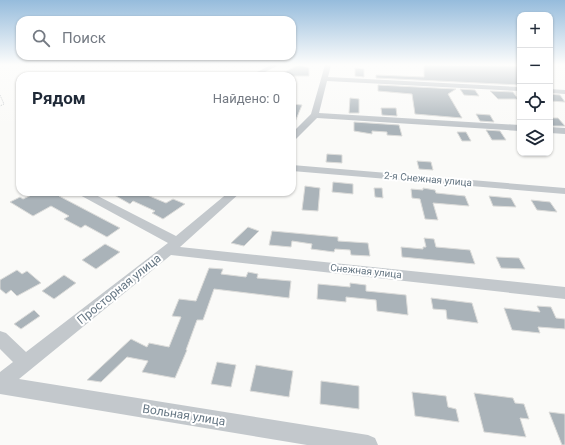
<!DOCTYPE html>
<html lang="ru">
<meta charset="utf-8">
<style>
:root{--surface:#fff;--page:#f6f6f7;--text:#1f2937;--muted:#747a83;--line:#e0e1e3}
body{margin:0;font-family:Roboto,sans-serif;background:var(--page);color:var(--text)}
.controls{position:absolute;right:12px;top:12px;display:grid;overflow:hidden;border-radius:8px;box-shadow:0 1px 3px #0004}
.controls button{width:36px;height:36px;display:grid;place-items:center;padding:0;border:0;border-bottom:1px solid var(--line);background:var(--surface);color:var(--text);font:20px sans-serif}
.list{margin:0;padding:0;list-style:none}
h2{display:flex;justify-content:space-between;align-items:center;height:52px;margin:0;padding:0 16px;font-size:17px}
h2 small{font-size:13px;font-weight:400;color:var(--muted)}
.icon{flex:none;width:22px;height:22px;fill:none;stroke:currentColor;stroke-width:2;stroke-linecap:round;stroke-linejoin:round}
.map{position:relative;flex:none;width:565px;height:445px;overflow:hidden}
.search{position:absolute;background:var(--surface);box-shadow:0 1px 3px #0004;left:16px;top:16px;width:280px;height:44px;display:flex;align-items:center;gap:10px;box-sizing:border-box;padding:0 14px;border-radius:12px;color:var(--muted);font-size:15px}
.panel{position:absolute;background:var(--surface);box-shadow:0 1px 3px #0004;left:16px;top:72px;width:280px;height:124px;border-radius:12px}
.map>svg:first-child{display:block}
</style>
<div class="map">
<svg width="565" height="445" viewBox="0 0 565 445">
<rect width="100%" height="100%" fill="#fafaf8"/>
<g fill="#aab3b9" stroke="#dcdcda">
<path d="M299,65L309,68V76H276Z"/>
<path d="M424,65L520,66V85L376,78V75L424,77Z"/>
<path d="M355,68L364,69V77L355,76Z"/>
<path d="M378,85L456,89L448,94L462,118L415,114L412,94L378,91Z"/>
<path d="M460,89L475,90L479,96L464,95Z"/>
<path d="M490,91L513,92L518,99H498Z"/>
<path d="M550,94L560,95L565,102L550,101Z"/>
<path d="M350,98L359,99V113H349Z"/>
<path d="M292,104L302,105L292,129Z"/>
<path d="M381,108H396L397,116L382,115Z"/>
<path d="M476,114L490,115L494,122L480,121Z"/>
<path d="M550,118H558L565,126H552L550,123Z"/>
<path d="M354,122L399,125L402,136L387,135V132L372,131V134L354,131Z"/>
<path d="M486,130L500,131L506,140H492Z"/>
<path d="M457,132H466L471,141H462Z"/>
<path d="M327,154L342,155V163L326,162Z"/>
<path d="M417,161L431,162L433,170L419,169Z"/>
<path d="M333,182L353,184V194L332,192Z"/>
<path d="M305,186L320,188L318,211L302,210Z"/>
<path d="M374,188H382L383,198L375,197Z"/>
<path d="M423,188L435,190L436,193L465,196L469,206L433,203L438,220L425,219L420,199L412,198L411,189L423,190Z"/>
<path d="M38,192H66L59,196L120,228L107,237L85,225L81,228L64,219L69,216L51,206L33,216L10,202L20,197L23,199Z"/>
<path d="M109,192H140L166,203L173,199L185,204L163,219L152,213L155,211L133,201L130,204Z"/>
<path d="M489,196L511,198L516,207L493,206Z"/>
<path d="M531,200L550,202L557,212L537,210Z"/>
<path d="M248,227L259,231L244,246L231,243Z"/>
<path d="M272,231L338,237V241L368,243L370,256L351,255L350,250L335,249L334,252L311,249L312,244L292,241L291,247L269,245Z"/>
<path d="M424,238L434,239L436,247L470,250L475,264L402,257L401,247L423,249V247H426Z"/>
<path d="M105,244L120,252L96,269L82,260Z"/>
<path d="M496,257L519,258L525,269L501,268Z"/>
<path d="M209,268L223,269L221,274L246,277L248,272L258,274L257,278L291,281L289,298L214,289L203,320H197L186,350H187L175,378L142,372L148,361L127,357L101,382L87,380L131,339L147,347L149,343L169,347L181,317L172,316L179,299L196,301Z"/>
<path d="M17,270L22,274L27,271L41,283L17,296L11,290L6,294L0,289V280Z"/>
<path d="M64,275L76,283L54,299L42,291Z"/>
<path d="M350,283L366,285V291L406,295L408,315L377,311L376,300L346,297V302L317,299L318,284L350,287Z"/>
<path d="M431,298L472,303L478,323L447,319L446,310L433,309Z"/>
<path d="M537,306L551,307L556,318L565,319V329L538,327L540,333L512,330L504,308L540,312Z"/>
<path d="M34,310L40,316L21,329L14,324Z"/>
<path d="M217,362L236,365L231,387L211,384Z"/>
<path d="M256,365L293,371L289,397L250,391Z"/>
<path d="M321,381L359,386V409L320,404Z"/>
<path d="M412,392L446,396L448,407L456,409L459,422L415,416Z"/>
<path d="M474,393L513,398L515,403L524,404L529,419L520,418L526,437L484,432Z"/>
<path d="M549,412L565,414V445H562Z"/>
</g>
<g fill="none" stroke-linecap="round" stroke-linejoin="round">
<path stroke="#bbbfc2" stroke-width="1" stroke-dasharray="1 1" stroke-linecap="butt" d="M0,95L4,104L0,106"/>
<g fill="#c3c8cc" fill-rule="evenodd">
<path d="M271,65H279L257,76H249Z"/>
<path d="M325,65H331L328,77L520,87V91L327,81L319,113L520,125V131L317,118L295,140L292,141V133L311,114Z"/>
<path d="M550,89L565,90V94L550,93Z"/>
<path d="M550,127L565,128V134L550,133Z"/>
<path d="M292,165L565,188V194L292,171Z"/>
<path d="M77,192H90L176,236L229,192H241L180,247L565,287V299L171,255L19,379L368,435L375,438L378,445H307L0,394V372L13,362L0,349V331L6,333L26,352L168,243L78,194Z"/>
</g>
</g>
<linearGradient id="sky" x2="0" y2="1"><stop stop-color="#96bcdc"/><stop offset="0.51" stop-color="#fdfdfc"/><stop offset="1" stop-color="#fdfdfc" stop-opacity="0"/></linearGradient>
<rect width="565" height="127" fill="url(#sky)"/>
<g text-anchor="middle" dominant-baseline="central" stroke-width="4" stroke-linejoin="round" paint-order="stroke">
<g font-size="10" fill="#657683" stroke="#fff">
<text transform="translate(428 179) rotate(5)">2-я Снежная улица</text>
<text transform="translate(366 271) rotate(6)">Снежная улица</text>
</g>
<g font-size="12" fill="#657683" stroke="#fff">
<text transform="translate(119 289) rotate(-39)">Просторная улица</text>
<text transform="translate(184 415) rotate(9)">Вольная улица</text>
</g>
</g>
</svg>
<div class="controls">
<button>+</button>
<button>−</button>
<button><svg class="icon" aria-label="locate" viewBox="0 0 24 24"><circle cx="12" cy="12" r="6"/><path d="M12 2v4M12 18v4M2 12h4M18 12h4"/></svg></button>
<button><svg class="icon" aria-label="layers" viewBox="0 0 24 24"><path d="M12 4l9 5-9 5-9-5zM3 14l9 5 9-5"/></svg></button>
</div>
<div class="search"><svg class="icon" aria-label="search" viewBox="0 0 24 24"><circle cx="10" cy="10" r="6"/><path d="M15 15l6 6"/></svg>Поиск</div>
<section class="panel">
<h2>Рядом<small>Найдено: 0</small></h2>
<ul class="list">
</ul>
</section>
</div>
